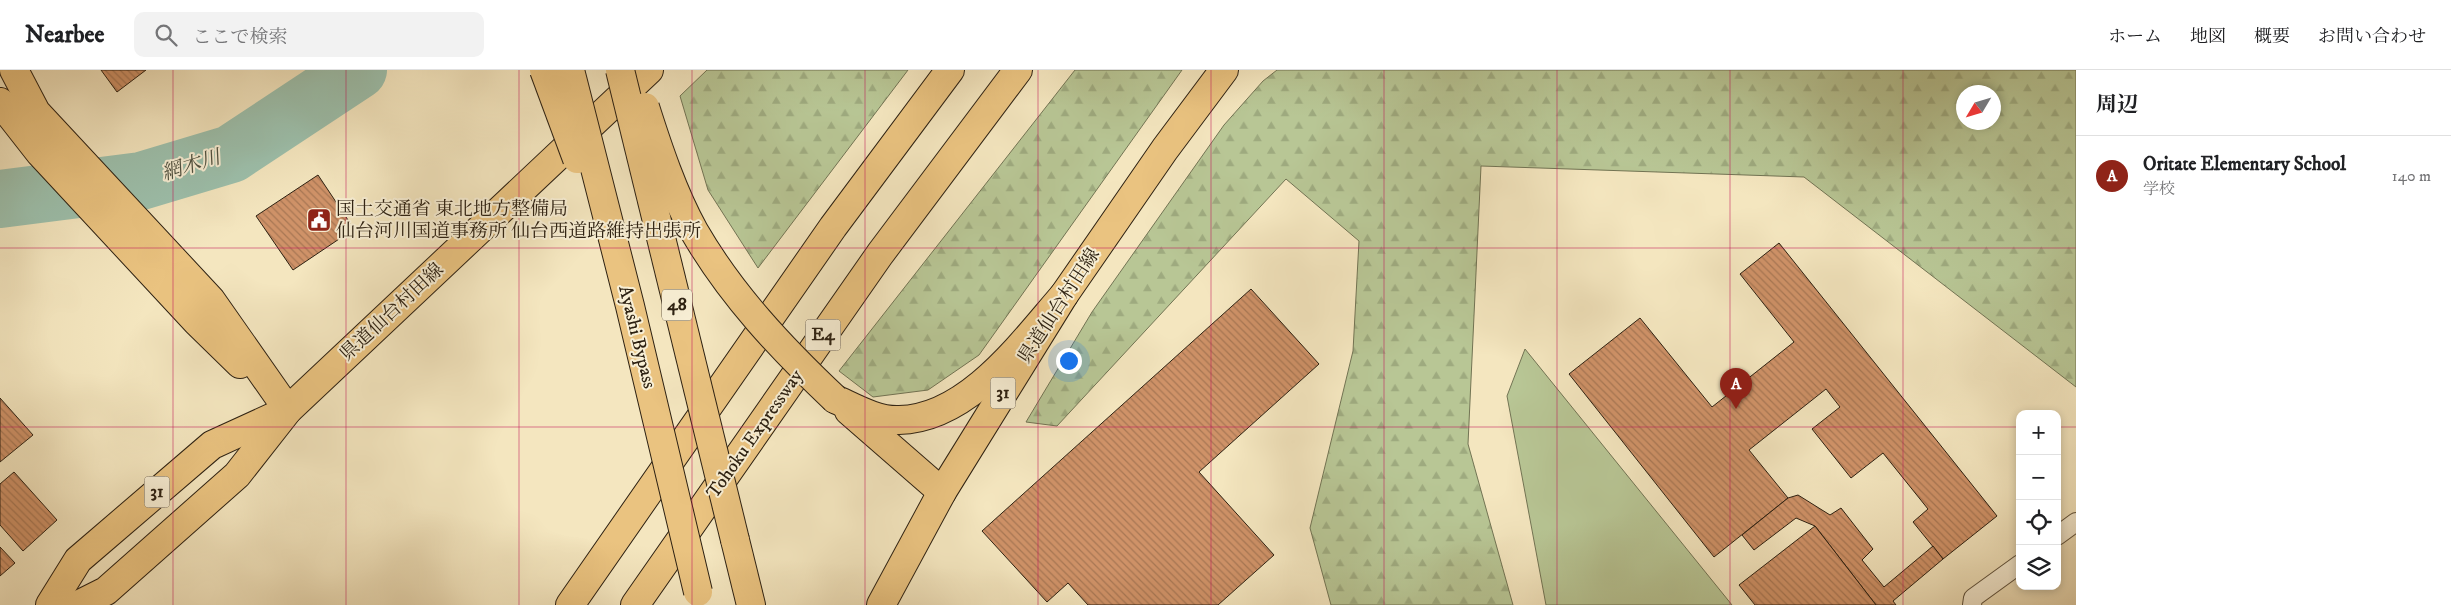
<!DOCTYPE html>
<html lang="ja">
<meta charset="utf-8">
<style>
:root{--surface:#fff;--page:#f2f2f2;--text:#202124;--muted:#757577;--line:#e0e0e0;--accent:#8f2418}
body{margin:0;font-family:"IM FELL DW Pica","Noto Serif JP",serif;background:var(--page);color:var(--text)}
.controls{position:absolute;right:15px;bottom:15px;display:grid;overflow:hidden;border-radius:10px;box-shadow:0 2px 8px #0003}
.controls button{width:45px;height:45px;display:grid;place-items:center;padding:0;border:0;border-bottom:1px solid var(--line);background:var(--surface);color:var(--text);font:25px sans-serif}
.compass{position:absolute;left:1956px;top:15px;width:45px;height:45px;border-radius:50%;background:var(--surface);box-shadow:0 2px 8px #0003;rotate:232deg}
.you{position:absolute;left:1068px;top:290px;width:18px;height:18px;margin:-12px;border:4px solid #fff;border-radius:50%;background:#1a73e8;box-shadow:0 0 0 8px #1a73e833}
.badge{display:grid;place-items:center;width:32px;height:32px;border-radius:50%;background:var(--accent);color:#fff;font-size:16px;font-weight:700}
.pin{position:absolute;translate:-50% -41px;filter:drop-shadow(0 1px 2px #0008)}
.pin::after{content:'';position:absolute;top:26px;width:18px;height:15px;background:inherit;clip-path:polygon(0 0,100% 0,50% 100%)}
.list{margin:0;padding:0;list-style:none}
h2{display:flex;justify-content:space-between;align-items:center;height:65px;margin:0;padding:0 20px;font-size:21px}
h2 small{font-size:16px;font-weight:400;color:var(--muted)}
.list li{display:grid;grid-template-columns:32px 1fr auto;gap:15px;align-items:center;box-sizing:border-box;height:80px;padding:0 20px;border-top:1px solid var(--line)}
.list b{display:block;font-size:19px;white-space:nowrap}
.list p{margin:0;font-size:16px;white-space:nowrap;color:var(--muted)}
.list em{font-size:16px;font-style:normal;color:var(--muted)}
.icon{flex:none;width:28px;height:28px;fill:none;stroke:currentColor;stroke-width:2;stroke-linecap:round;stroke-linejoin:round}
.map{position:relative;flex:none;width:2076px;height:535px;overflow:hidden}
header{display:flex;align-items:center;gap:30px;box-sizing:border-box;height:70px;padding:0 25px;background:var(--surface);border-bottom:1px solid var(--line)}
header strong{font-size:24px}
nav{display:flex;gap:28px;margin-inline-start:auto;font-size:18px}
.search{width:350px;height:45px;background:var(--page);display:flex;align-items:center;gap:12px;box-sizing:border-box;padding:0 18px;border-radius:10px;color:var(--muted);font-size:19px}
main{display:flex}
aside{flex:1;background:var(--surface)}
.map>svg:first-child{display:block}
</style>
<header>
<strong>Nearbee</strong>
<div class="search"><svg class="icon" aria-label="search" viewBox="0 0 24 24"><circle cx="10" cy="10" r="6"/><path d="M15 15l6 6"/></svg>ここで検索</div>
<nav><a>ホーム</a><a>地図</a><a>概要</a><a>お問い合わせ</a></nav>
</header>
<main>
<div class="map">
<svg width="2076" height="535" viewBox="0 0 2076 535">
<defs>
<pattern id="forest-firs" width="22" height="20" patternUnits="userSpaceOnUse" patternTransform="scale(1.25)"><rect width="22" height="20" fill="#b8c695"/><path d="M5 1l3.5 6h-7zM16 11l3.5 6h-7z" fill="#9eaa7f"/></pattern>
<pattern id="building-back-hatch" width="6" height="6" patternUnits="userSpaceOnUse" patternTransform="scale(1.25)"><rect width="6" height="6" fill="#cf9268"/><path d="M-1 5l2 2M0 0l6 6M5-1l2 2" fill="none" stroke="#a87754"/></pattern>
</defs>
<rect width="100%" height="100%" fill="#f4e6bf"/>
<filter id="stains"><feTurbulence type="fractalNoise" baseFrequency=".004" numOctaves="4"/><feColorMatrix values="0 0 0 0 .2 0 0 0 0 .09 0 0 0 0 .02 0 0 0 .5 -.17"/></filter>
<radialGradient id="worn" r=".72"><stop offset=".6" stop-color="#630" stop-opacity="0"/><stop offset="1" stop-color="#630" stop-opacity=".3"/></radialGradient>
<g fill="url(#forest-firs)" stroke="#727454" fill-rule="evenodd">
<path d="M707,0H908L758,198L708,120L680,26Z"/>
<path d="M1075,0H1182L979,285L928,320L873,327L839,301Z"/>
<path d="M1277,0H2076V317L1804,107L1481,96L1468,374L1513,535H1331L1310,458L1353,281L1359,171L1286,109L1057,356L1026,352L1092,242L1224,55L1263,11ZM1994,22V52H1964V22Z"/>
</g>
<path fill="#b8c695" stroke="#727454" d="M1525,279L1732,535H1546L1507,326Z"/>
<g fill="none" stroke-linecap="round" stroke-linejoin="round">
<path stroke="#9dc0ac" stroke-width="58" d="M0,129L141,111L231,84L358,0"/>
</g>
<g fill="url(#building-back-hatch)" stroke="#2d2112">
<path d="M101,0H146L117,22Z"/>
<path d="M318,105L354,159L293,200L256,146Z"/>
<path d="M1779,173L1997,446L1943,489L1913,452L1928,439L1883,383L1851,408L1812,359L1840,337L1826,319L1749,380L1788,428L1714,487L1569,304L1640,248L1712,337L1794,272L1740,204Z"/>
<path d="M1251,219L1319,294L1199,402L1274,485L1218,535H1088L1068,513L1047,532L982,461Z"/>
<path d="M0,328L33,365L0,392Z"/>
<path d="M14,402L57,450L23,481L0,455V414Z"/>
<path d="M1798,425L1830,445L1841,438L1873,479L1862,490L1884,517L1933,476L1943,489L1893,531L1896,535H1876L1815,456L1796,448L1754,480L1742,465L1788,428Z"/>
<path d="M1815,456L1876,535H1755L1739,515Z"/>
<path d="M0,477L15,493L0,506Z"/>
</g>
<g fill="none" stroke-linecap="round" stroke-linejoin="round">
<defs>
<g id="lane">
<path d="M2057,466L2076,452"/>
<path d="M1972,535L1973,528L2020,494"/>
</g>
<g id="primary">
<path d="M50,535L78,490L212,375L284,342"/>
<path d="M78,535L106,521L237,405L288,340L649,0"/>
<path d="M881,535L942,422L1064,225L1165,79L1224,0"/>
</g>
<g id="highway">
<path d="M14,0L36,42L211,230L288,340"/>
<path d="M0,32L40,83L197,252L240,294"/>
<path d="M835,329C855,338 877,351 899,350C968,349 1023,272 1064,225"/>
<path d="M849,341L942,422"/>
<path d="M735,470L751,535"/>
<path d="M570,535L833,157L950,0"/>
<path d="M635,535L880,184L1018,0"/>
</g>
</defs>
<use href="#lane" stroke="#5f523d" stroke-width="20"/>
<use href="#primary" stroke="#2d2112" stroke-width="30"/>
<use href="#highway" stroke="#2d2112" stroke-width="30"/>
<use href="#lane" stroke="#f8efd5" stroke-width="18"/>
<use href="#primary" stroke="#eac380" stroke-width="28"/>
<use href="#highway" stroke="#eac380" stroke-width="28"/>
<defs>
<g id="highway-bridge">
<path d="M544,0L577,89"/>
<path d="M570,0L630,236L698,522"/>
<path d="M620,0L735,470"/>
<path d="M645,37C658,78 673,123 694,161C731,225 781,278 835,329"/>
</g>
</defs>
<use href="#highway-bridge" stroke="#2d2112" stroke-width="30" stroke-linecap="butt"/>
<use href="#highway-bridge" stroke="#eac380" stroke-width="28"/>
</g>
<path fill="none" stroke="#c2185b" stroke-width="1" stroke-opacity="0.55" d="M173,0V535M346,0V535M519,0V535M692,0V535M865,0V535M1038,0V535M1211,0V535M1384,0V535M1557,0V535M1730,0V535M1903,0V535M0,178H2076M0,357H2020M2057,357H2076"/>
<defs>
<symbol id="civic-square" viewBox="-11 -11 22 22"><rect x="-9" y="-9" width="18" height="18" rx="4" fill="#8f2418" stroke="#f8efd5"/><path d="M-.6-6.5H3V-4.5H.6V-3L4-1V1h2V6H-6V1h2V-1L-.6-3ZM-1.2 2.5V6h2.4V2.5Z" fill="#fff"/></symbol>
</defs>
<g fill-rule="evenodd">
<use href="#civic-square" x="305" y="136" width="28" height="28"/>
</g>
<g text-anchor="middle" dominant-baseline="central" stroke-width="4" stroke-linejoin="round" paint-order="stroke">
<g fill="#f8efd5" stroke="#6a5f4c" stroke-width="1">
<rect x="662" y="219.5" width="30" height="31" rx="4"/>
<rect x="805.5" y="249.5" width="35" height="31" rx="4"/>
<rect x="990.5" y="307.5" width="25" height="31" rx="4"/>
<rect x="144.5" y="406.5" width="25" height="31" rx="4"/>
</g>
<g font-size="18" font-weight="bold" fill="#2d2112">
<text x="677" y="235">48</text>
<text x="823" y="265">E4</text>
<text x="1003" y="323">31</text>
<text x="157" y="422">31</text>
</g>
<g font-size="19" fill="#2d2112" stroke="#f8efd5" text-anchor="start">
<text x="336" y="139">国土交通省 東北地方整備局<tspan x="336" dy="22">仙台河川国道事務所 仙台西道路維持出張所</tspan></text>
</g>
<g font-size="19" fill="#2d2112" stroke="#f8efd5">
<text transform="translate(1059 236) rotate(-57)">県道仙台村田線</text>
<text transform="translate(392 242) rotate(-43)">県道仙台村田線</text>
<text transform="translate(637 267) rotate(76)">Ayashi Bypass</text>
<text transform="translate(755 364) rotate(-55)">Tohoku Expressway</text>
</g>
<g font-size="20" font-style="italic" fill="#4f5140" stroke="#f8efd5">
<text transform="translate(191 96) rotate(-17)">網木川</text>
</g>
</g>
<rect width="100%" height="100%" filter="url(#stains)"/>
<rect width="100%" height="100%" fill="url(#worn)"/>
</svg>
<div class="controls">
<button>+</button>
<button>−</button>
<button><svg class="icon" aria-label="locate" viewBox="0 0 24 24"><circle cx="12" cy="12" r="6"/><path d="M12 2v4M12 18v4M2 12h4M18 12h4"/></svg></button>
<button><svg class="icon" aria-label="layers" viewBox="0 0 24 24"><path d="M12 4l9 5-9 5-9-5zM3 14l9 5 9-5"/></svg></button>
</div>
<svg class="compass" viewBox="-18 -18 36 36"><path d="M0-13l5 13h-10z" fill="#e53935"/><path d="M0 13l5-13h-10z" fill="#757577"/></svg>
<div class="you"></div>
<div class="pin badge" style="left:1736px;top:339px">A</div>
</div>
<aside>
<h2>周辺<small></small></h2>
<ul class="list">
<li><span class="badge">A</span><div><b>Oritate Elementary School</b><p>学校</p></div><em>140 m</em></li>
</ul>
</aside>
</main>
